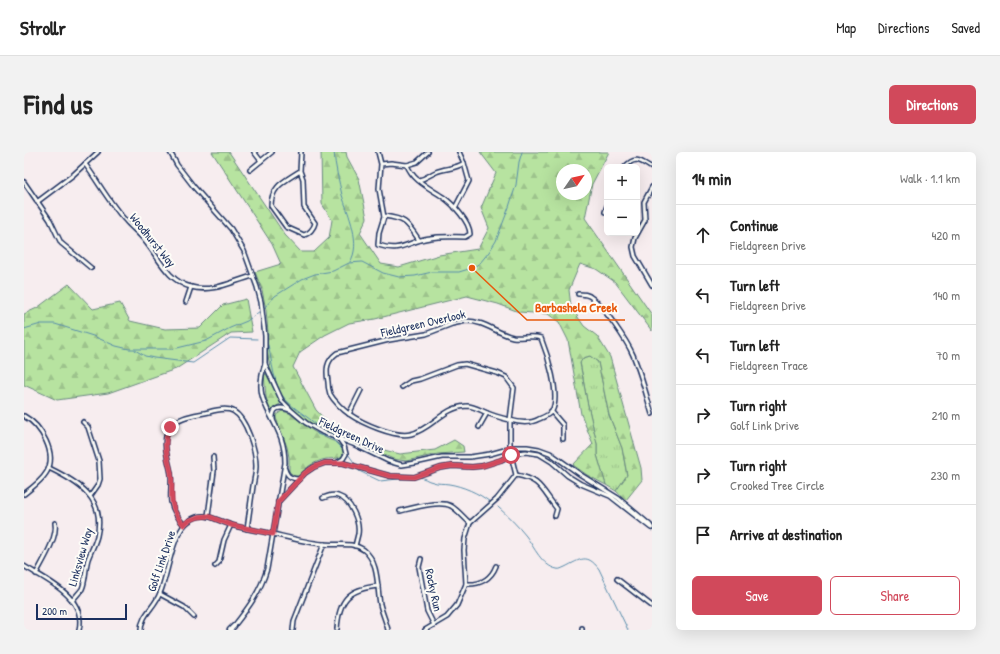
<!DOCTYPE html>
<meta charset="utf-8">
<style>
:root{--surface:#fff;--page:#f2f2f2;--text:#222;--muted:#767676;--line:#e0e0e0;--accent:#d1495b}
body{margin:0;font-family:"Patrick Hand",sans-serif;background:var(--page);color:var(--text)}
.controls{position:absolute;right:12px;top:12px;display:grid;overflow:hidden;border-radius:6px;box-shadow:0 4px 16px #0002}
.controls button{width:36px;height:36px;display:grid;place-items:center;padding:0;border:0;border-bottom:1px solid var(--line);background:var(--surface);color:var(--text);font:20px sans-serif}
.compass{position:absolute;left:532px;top:12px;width:36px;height:36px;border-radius:50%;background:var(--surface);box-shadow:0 4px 16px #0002;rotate:56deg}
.scale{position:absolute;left:12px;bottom:10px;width:91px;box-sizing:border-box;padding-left:4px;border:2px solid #1b2f5e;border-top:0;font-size:11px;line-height:14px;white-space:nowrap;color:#1b2f5e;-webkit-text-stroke:3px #fdfcf7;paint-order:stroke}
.stop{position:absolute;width:12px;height:12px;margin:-9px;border:3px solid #d1495b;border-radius:50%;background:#fff}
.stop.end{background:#d1495b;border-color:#fff;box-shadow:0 1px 4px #0008}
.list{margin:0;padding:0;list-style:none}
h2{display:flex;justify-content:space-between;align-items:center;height:52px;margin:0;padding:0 16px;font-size:17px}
h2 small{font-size:13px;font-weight:400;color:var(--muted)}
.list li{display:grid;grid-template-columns:26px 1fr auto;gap:12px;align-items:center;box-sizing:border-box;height:60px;padding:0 16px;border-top:1px solid var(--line)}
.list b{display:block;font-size:15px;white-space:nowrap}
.list p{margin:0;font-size:13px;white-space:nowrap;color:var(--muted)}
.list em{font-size:13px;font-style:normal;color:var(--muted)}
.actions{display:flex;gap:8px;padding:12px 16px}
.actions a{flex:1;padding:9px 0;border:1px solid var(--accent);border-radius:6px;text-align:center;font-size:14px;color:var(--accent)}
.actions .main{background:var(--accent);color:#fff}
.icon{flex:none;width:22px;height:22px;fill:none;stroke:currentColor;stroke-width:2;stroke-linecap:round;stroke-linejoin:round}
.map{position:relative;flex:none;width:628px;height:478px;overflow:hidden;border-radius:6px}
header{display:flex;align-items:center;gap:24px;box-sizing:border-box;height:56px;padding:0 20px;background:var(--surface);border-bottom:1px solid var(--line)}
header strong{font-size:19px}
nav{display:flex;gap:22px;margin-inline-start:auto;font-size:14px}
.intro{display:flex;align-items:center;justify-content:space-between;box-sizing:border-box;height:96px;padding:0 24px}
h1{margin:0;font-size:28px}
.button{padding:10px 18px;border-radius:6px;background:var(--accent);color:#fff;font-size:14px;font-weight:700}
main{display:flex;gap:24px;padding:0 24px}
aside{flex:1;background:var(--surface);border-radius:6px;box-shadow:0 4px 16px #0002}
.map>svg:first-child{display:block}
</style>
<header>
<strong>Strollr</strong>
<nav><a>Map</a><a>Directions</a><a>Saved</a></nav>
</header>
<div class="intro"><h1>Find us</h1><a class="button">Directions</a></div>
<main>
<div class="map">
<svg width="628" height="478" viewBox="0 0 628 478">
<defs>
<pattern id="grass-tufts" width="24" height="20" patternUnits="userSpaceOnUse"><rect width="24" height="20" fill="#b7e3a0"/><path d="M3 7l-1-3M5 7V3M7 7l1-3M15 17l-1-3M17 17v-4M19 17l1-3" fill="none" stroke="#9dc38c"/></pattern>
<pattern id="forest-firs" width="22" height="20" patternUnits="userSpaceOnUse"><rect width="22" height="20" fill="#b7e3a0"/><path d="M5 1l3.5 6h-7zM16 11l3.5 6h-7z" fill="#9dc38c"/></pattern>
</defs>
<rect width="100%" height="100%" fill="#f7edef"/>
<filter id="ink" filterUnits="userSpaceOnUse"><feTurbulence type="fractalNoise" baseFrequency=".025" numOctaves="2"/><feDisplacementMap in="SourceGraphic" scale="8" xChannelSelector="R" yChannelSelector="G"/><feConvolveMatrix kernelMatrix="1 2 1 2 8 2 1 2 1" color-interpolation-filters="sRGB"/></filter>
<g filter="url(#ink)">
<path fill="url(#grass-tufts)" stroke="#69897f" d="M566,204L574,210L585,263L598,296L603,324L592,339L582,333L573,303V292L563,249L556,210L559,206Z"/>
<g fill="url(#forest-firs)" stroke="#69897f" fill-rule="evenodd">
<path d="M188,0H205L261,83L277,100H290L305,86L308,68L298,52L297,0H322L323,5L335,27L343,66L336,81L357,112L375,115L415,103L454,97L465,76L457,56L472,21L456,0H585L568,32L561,66L628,163V179L591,130L572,117L556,112L545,138L547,155L560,174L573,184L586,205L617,316L618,328L602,348L592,339L603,323L598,296L585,263L574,210L566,204L559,206L556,211L563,249L573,292V303L582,333L563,323L549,313L569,292L557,262L544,188L535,170L524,162L495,160L474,152L443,144L351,167L325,171L301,183L276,200L269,215L292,258L307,274L356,297L376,302L411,298L430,288L439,294L440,300L414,302L382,309L369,307L333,290L296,277L274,262L258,245L246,216L243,199L244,180L242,158L238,138L231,120L257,112L248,92ZM538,18H562V42H538Z"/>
<path d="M45,132L69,157L96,151L106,169L141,177L176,176L199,153L222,147L228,180L207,181L152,217L84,241L33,248L0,233V162L13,156Z"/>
<path d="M240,222H242L258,251L249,256L248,259H246L242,245Z"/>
<path d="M258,259L265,261L289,279L304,287L312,290L319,297L320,302C315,308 309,306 302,307C296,308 290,311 285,314C281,317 277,324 272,324C269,324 267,321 265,319V305L263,295L252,266V263Z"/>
</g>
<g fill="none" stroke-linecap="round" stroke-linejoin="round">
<g stroke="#578cab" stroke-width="1">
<path d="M310,0C311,14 315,29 318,43C324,62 338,92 326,110"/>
<path d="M240,156L251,144L278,127L291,122L309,119L325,111L338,110L359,121L375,125L391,124L408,120H435L448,116L456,111L465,100L472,89L485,55L492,33L495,10L498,0"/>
<path d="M0,177L17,172H31L69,184L92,194L105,197H149L182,189L206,176L223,169L236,159"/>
<path d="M244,193C248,208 250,236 261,247C270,257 283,264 293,273V276"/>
<path d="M111,198L121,204L130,206L169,211L206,186L233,187"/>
<path d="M293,280V282L308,287L320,299"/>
<path d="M324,302L332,313"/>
<path d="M334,317L335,319L356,329L383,326"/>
<path d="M394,325C400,325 403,329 409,330C414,332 419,331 425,332C438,334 455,341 466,350"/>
<path d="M474,355C484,364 494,374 502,384C510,395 518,414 533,417C536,418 538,416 541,415C557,407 563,401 575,417L604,478"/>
</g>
<defs>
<g id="minor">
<path d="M146,0L153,13L170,35L207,77L220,99L233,135L237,150L241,184V212L258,249L268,259L282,271L298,280L329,292L364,309L378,313L391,311L418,305H446L466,302L491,295H503L515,297L526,301L557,323L594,346L626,373L628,376"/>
<path d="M230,0L237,9"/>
<path d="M354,0L357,12L355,37L360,65L355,81L354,93C379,101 383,89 406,86C417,84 429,85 441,85L446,82C446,70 429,52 419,45C406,36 389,29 383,13L367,11L357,12"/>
<path d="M61,12C75,31 86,52 102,69C108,76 115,81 121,89C135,106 144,129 167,135C189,141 209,129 229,124"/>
<path d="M383,13L393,10L404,0"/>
<path d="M601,15C611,3 617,9 628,16"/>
<path d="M226,18L248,0"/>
<path d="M276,19C261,29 247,34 247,54L262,75L280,83C285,82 290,76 291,71L280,55L279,27L276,19L277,0"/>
<path d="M395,28C403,26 405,23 412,20C421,16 432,17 440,11"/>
<path d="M0,30L26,68L37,91L67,116"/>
<path d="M628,35L620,50L621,68L611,86L609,95L611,104L628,133"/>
<path d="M13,50L49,23L74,0"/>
<path d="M431,56L445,29L440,11L435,0"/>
<path d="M581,60L583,54"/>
<path d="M360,64C382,67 383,70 395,88"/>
<path d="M554,142C559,142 564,142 568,146C580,155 603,189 609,203C617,222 622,242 628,262"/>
<path d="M162,150L167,135"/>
<path d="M442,169C461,169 472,181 489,185C498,186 508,183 517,186C523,201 537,244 528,259C525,263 520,265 515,267C506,272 496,271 486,268C478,266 470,264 463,261C456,258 450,254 443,254C419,255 408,277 387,282C371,286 338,271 325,262C319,258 310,249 306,242C305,239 304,234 304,230C302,218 302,209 313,201L365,188L402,182L428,172Z"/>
<path d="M378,235L387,229L396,227L433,213L441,212L473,221L482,225L490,236L486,268V299L492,323L473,347L446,371L441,387L440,398L442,432L433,453L423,465L401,478"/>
<path d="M527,259L539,273V287"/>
<path d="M325,262L337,238"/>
<path d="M0,264C11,270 17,278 22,289C34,315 20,327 0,342"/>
<path d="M249,268C248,255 256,254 266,258"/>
<path d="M59,270L64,275L75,309L76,327L74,333L67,343"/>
<path d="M455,275L463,261"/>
<path d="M314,310L319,307L322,302L320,294L315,287"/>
<path d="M25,316C54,330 82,346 73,384C71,392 67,399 64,407C61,417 62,428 58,437C55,441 51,445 48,449"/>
<path d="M261,317C263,325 268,327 276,327"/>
<path d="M492,323C515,327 517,336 530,353L533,357L531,364"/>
<path d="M299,346C304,344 309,342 314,344C327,348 336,370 334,382C333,386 332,390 331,394"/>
<path d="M254,350L281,321L290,315L301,311H319L366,324L390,325L416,316L428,314L448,315L458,314L477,308L491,301L502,300L515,302L528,310L544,324L557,332L586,344L627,376"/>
<path d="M376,359C389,356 415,348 427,354C434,358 440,366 446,371"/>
<path d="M184,364L190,319L189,305"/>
<path d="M160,373C154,366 149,359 147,350C146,341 148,331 147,322C145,307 136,290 146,275C154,264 173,263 185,260C192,258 203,256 209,259C223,267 232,299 232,314C232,320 230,328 229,334C227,349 225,362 223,377"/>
<path d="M397,407L395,415L403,459L410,473"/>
<path d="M0,414C22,428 63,445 55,478"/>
<path d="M191,414L195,410L200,388L207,373"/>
<path d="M12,422C19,409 34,385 31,371"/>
<path d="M593,427L628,454"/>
<path d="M442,432C456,433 467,427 472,414"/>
<path d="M136,442L160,455L170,465"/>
<path d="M210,474C225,455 236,440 243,417L261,311C261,302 260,295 257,286C246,256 229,247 241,212"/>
<path d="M313,477C315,448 324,437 354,434"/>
<path d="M117,478C117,463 131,455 136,441C144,423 148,380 165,369C181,358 191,368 207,373C218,376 229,378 240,380C259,384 279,390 299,392C312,394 328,389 340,398C355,410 353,435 356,452C358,461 362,469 364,478"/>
<path d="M269,478L270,469L300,392"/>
<path d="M558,478V476"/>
</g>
<path id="tertiary" d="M206,478L210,474"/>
</defs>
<use href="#minor" stroke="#1b2f5e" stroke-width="6"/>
<use href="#tertiary" stroke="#1b2f5e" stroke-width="7"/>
<use href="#minor" stroke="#fdfcf7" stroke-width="3"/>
<use href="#tertiary" stroke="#fdfcf7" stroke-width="4"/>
</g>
</g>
<g fill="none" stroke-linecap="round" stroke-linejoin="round" filter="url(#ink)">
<path stroke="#d1495b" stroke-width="5" d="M146,275C138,292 143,303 147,320C150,343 142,353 160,373L164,369L174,365L184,364L207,373L249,382L254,350L281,321L290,315L301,311H319L366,324L390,325L416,316L428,314L448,315L458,314L477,308L487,303"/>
</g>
<g text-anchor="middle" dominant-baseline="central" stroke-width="4" stroke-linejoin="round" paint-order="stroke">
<g font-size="12" fill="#1b2f5e" stroke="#fdfcf7">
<text transform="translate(129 88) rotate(51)">Woodhurst Way</text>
<text transform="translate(399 171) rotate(-13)">Fieldgreen Overlook</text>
<text transform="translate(328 283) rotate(25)">Fieldgreen Drive</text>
<text transform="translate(56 405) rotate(-74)">Linksview Way</text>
<text transform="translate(137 409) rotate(-71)">Golf Link Drive</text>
<text transform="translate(410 438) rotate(78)">Rocky Run</text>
</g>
</g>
<path fill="none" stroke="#e8590c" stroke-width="1.5" d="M448 116L503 168H601"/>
<circle fill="#e8590c" stroke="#fdfcf7" stroke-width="1.5" cx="448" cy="116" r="4"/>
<g font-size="13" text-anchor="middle" font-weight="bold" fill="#e8590c" stroke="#fdfcf7" stroke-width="4" stroke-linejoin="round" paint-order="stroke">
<text x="552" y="160">Barbashela Creek</text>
</g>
</svg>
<div class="controls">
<button>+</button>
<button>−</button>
</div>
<svg class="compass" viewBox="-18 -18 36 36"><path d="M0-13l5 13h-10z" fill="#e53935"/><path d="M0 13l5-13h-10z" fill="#767676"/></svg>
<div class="scale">200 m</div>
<div class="stop" style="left:487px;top:303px"></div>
<div class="stop end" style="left:146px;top:275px"></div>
</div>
<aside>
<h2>14 min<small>Walk · 1.1 km</small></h2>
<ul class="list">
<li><svg class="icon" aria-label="ahead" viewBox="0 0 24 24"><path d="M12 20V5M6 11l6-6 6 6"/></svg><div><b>Continue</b><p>Fieldgreen Drive</p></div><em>420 m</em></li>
<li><svg class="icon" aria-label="left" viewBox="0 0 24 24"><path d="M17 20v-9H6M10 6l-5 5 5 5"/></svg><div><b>Turn left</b><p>Fieldgreen Drive</p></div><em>140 m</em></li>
<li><svg class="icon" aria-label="left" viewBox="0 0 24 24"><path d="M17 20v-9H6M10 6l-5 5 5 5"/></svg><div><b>Turn left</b><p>Fieldgreen Trace</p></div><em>70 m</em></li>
<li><svg class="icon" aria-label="right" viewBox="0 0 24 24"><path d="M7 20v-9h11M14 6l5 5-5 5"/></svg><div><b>Turn right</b><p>Golf Link Drive</p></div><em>210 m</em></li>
<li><svg class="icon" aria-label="right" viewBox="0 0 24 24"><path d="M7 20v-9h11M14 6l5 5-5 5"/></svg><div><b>Turn right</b><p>Crooked Tree Circle</p></div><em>230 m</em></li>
<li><svg class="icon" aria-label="arrive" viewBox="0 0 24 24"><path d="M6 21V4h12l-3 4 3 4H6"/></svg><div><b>Arrive at destination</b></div></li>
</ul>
<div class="actions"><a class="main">Save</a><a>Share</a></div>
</aside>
</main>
